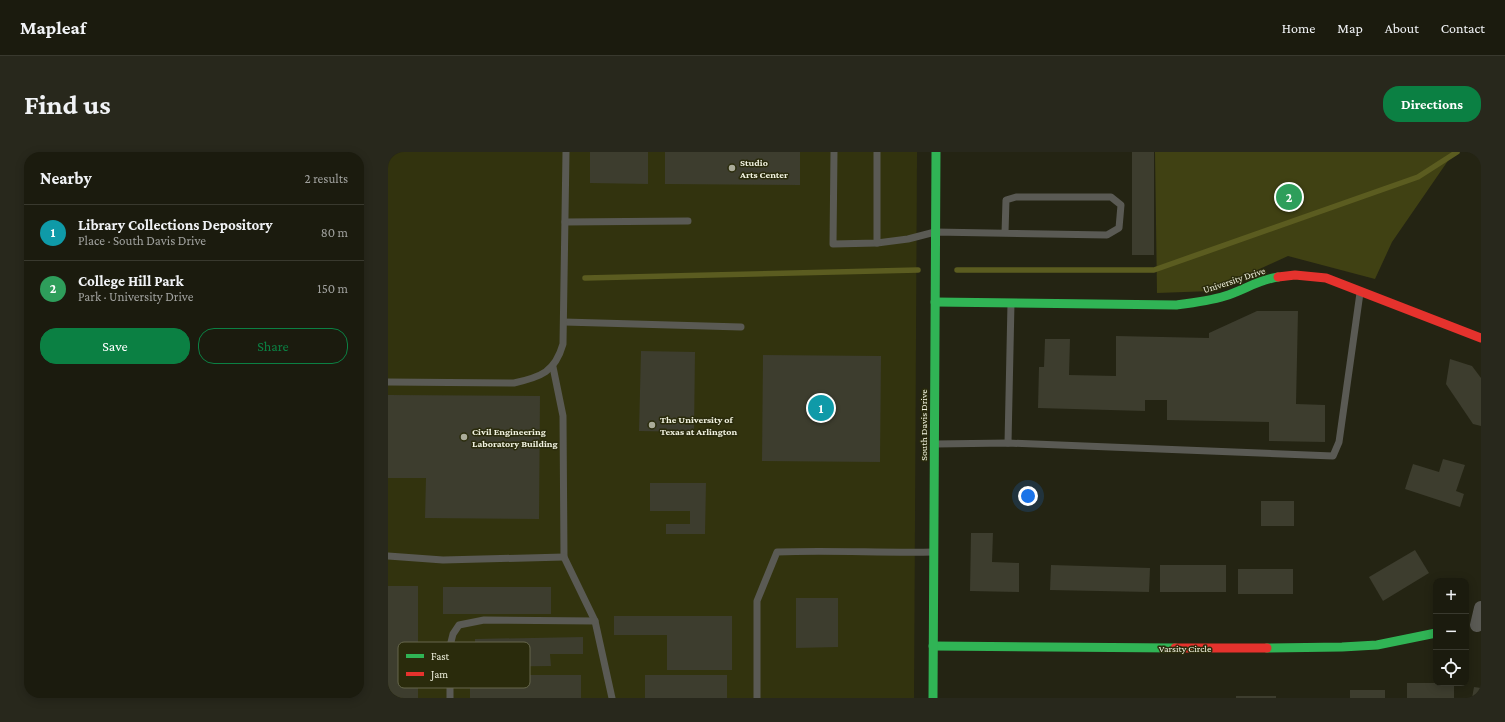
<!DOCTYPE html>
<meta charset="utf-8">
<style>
:root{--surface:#1b1b0e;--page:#28281c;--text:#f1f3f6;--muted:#a0a19e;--line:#39392e;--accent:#0b8043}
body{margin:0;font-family:"Crimson Pro",serif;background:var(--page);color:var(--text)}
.controls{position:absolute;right:12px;bottom:12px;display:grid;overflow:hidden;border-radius:8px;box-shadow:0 2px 10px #0003}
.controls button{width:36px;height:36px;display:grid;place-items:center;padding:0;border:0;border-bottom:1px solid var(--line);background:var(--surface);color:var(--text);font:20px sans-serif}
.you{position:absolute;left:640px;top:344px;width:14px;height:14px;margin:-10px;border:3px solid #fff;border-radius:50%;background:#1a73e8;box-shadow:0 0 0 6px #1a73e833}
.badge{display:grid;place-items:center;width:26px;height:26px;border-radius:50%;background:var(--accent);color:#fff;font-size:13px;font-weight:700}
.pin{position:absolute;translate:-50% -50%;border:2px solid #fff;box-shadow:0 1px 4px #0006}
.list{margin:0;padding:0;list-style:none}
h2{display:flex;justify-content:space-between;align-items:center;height:52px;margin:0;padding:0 16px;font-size:17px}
h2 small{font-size:13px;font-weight:400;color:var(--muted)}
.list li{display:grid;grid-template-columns:26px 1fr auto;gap:12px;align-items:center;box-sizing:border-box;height:56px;padding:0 16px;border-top:1px solid var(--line)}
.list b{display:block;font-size:15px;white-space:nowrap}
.list p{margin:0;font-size:13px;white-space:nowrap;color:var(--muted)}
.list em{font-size:13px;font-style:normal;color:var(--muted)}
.actions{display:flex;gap:8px;padding:12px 16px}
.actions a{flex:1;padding:9px 0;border:1px solid var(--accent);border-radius:16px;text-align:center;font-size:14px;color:var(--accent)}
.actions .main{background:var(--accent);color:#fff}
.icon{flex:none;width:22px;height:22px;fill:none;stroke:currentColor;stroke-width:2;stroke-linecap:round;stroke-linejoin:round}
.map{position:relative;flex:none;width:1093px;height:546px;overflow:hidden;border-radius:16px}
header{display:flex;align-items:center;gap:24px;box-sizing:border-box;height:56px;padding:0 20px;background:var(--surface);border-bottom:1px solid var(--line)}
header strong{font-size:19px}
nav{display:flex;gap:22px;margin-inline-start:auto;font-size:14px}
.intro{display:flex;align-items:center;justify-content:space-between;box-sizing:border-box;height:96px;padding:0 24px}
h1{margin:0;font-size:28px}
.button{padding:10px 18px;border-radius:16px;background:var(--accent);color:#fff;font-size:14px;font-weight:700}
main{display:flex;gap:24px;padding:0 24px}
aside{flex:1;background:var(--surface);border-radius:16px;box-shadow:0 2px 10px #0003}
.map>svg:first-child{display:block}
</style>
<header>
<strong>Mapleaf</strong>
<nav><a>Home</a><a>Map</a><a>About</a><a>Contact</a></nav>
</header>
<div class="intro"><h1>Find us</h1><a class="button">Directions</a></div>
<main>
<aside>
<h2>Nearby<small>2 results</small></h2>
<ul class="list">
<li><span class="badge" style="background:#0f9aa8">1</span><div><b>Library Collections Depository</b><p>Place · South Davis Drive</p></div><em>80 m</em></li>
<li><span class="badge" style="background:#2e9e5b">2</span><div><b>College Hill Park</b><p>Park · University Drive</p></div><em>150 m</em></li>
</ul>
<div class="actions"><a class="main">Save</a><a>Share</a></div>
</aside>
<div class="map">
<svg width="1093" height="546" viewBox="0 0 1093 546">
<rect width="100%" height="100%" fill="#242413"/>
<path fill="#32330e" d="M0,0H529L526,546H0Z"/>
<path fill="#404113" d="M767,0H1066L1004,90L987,127L900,104L824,139L769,141Z"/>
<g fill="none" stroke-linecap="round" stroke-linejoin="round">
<g stroke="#5b5c20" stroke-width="5.5">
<path d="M569,118H766L1030,25L1069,0"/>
<path d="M197,126L530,118"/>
</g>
</g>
<g fill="#3d3d2e">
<path d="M202,0H260V32L202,31Z"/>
<path d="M277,0H412V33L277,32Z"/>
<rect x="744" y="0" width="22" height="103"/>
<path d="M869,159H910L908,252L937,253V290L881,289V270L779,268V248H757V259L650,256L651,215H656L657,187H682L681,223L728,224V184L821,186V181Z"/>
<path d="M253,199L307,200L306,280L251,279Z"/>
<path d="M375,203L493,204L492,310L374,309Z"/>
<path d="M1062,207L1084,214L1093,226V274L1085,272L1058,232Z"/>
<path d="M0,243L152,244L151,367L37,366L38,326H0Z"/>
<path d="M1055,307L1077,313L1068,339L1076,342L1072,355L1017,337L1025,312L1051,320Z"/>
<path d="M262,331H318L317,382H278V372H302V359H262Z"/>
<rect x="873" y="349" width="33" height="25"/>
<path d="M583,381H605L604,410L631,411V440L582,439Z"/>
<path d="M1027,398L1041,421L995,449L981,425Z"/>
<path d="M663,413L762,416L761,440L662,438Z"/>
<rect x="772" y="413" width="66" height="27"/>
<rect x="850" y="417" width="55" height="25"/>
<rect x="0" y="434" width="30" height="112"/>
<rect x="55" y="435" width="108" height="27"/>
<path d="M408,446H450V495L408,496Z"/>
<path d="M226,464H344V518H279V483H226Z"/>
<path d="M195,485V502H162L163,514L87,515V487Z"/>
<rect x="82" y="523" width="111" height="23"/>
<rect x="257" y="523" width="82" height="23"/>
<rect x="1019" y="531" width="47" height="15"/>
<path d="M1086,535L1093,536V546H1084Z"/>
<rect x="962" y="538" width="35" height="8"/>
<rect x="848" y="544" width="40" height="2"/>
</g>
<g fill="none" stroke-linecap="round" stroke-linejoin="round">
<g stroke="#5a5a54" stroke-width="7">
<path d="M446,0L445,92L489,91L520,87L547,80L719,83L731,76L733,53L723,45H628L618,48L617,81"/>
<path d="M489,0V91"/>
<path d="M177,70L300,69"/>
<path d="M176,170L353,175"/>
<path d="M165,215L175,264L176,405L207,469L224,546"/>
<path d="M0,230L126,231C153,225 167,220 175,192L178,0"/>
<path d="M620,291L623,151"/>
<path d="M548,292L620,291L945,304L951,290L972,141"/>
<path d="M0,404L55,408L176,405"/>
<path d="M62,546V494L65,482L71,473L96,468L207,469"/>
<path d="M369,546V449L389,400C441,398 493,401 545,400"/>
</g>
<path stroke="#5a5a54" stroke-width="14" d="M1089,473L1093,456"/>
<g stroke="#30b455" stroke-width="9">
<path d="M547,150L788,153C804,151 821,149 837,144C856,138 870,128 890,125"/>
<path d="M545,494L787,496"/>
<path d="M879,496L954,495L989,493L1048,481"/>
<path d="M545,546L548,0"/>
</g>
<g stroke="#e5322d" stroke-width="9">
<path d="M890,125L907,123L938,126L1093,186"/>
<path d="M787,496H879"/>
</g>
</g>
<g fill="#aaab99" stroke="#2a2b0c" stroke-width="1.5">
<circle cx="344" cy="16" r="4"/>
<circle cx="264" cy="273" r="4"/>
<circle cx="76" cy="285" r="4"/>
</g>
<g text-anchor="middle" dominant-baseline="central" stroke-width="3" stroke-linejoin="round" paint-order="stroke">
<g font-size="10" font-weight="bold" fill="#f2f3e1" stroke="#2a2b0c" text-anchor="start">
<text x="352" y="10">Studio<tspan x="352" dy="12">Arts Center</tspan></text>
<text x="272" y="267">The University of<tspan x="272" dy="12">Texas at Arlington</tspan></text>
<text x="84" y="279">Civil Engineering<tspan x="84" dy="12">Laboratory Building</tspan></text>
</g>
<g font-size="10" fill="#f2f3e1" stroke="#2a2b0c">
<text transform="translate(846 128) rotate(-18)">University Drive</text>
<text transform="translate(535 273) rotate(-90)">South Davis Drive</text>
<text x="797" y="496">Varsity Circle</text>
</g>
</g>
<rect x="10" y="490" width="132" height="46" rx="6" fill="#2a2b0c" stroke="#66674c" stroke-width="1"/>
<rect x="18" y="502" width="18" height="4" fill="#30b455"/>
<rect x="18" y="520" width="18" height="4" fill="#e5322d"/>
<g font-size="11" fill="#f2f3e1">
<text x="43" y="508">Fast</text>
<text x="43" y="526">Jam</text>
</g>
</svg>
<div class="controls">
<button>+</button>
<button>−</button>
<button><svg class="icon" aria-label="locate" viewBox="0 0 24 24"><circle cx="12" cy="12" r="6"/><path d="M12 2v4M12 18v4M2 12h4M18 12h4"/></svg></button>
</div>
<div class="you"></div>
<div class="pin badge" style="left:433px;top:256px;background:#0f9aa8">1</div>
<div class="pin badge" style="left:901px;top:45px;background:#2e9e5b">2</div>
</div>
</main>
